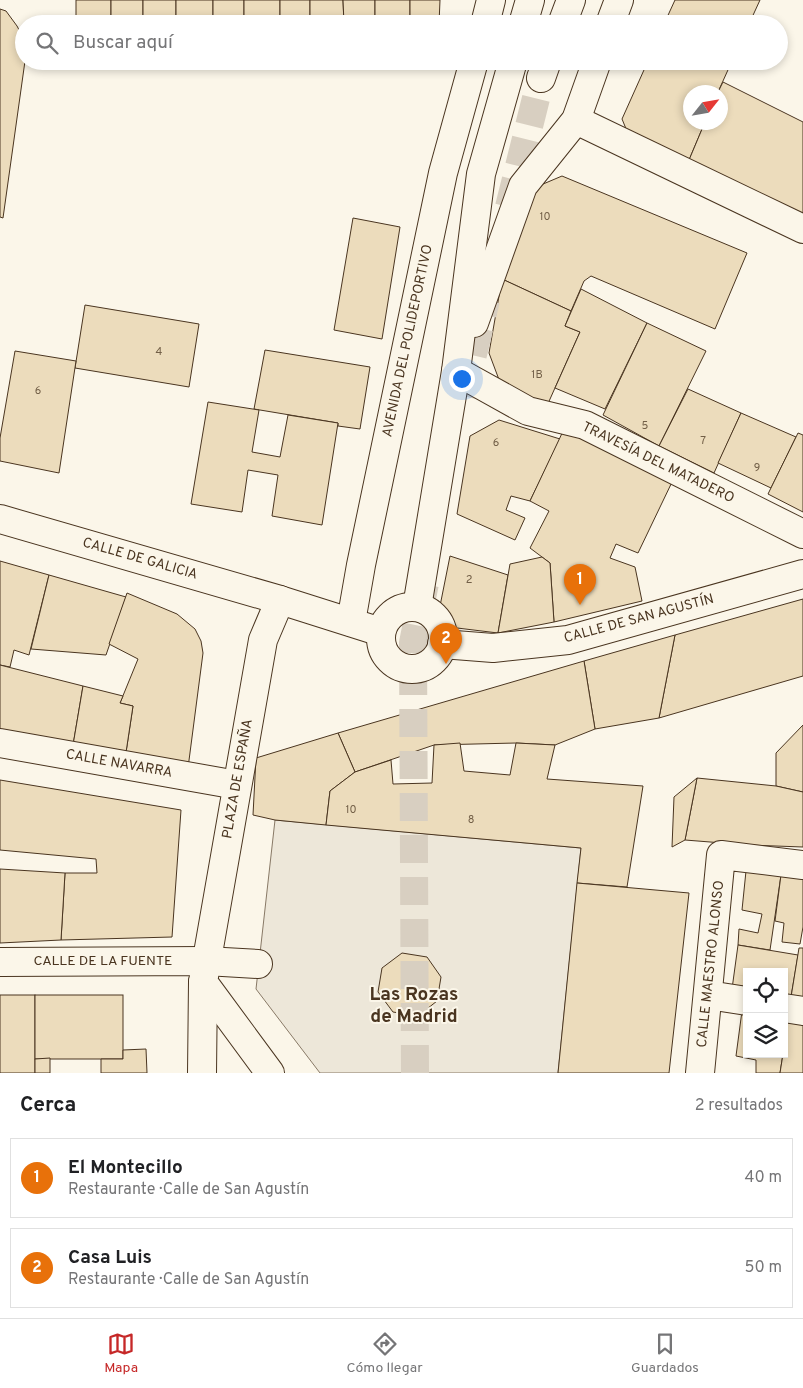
<!DOCTYPE html>
<html lang="es">
<meta charset="utf-8">
<style>
:root{--surface:#fff;--page:#f6f6f6;--text:#202124;--muted:#757577;--line:#e0e0e0;--accent:#c62828}
body{margin:0;font-family:Overpass,sans-serif;background:var(--page);color:var(--text)}
.controls{position:absolute;right:15px;bottom:15px;display:grid;overflow:hidden;border-radius:0px;box-shadow:0 2px 8px #0003}
.controls button{width:45px;height:45px;display:grid;place-items:center;padding:0;border:0;border-bottom:1px solid var(--line);background:var(--surface);color:var(--text);font:25px sans-serif}
.compass{position:absolute;left:683px;top:85px;width:45px;height:45px;border-radius:50%;background:var(--surface);box-shadow:0 2px 8px #0003;rotate:59deg}
.you{position:absolute;left:461px;top:378px;width:18px;height:18px;margin:-12px;border:4px solid #fff;border-radius:50%;background:#1a73e8;box-shadow:0 0 0 8px #1a73e833}
.badge{display:grid;place-items:center;width:32px;height:32px;border-radius:50%;background:var(--accent);color:#fff;font-size:16px;font-weight:700}
.pin{position:absolute;translate:-50% -41px;filter:drop-shadow(0 1px 2px #0008)}
.pin::after{content:'';position:absolute;top:26px;width:18px;height:15px;background:inherit;clip-path:polygon(0 0,100% 0,50% 100%)}
.list{margin:0;padding:0;list-style:none}
h2{display:flex;justify-content:space-between;align-items:center;height:65px;margin:0;padding:0 20px;font-size:21px}
h2 small{font-size:16px;font-weight:400;color:var(--muted)}
.list li{display:grid;grid-template-columns:32px 1fr auto;gap:15px;align-items:center;box-sizing:border-box;height:80px;margin:0 10px 10px;padding:0 10px;border:1px solid var(--line);border-radius:0px}
.list b{display:block;font-size:19px;white-space:nowrap}
.list p{margin:0;font-size:16px;white-space:nowrap;color:var(--muted)}
.list em{font-size:16px;font-style:normal;color:var(--muted)}
.icon{flex:none;width:28px;height:28px;fill:none;stroke:currentColor;stroke-width:2;stroke-linecap:round;stroke-linejoin:round}
.map{position:relative;flex:none;width:803px;height:1073px;overflow:hidden}
.search{position:absolute;background:var(--surface);box-shadow:0 2px 8px #0003;left:15px;right:15px;top:15px;height:55px;display:flex;align-items:center;gap:12px;box-sizing:border-box;padding:0 18px;border-radius:28px;color:var(--muted);font-size:19px}
.sheet{height:245px;background:var(--surface)}
nav{display:flex;justify-content:space-around;align-items:center;box-sizing:border-box;height:70px;border-top:1px solid var(--line);background:var(--surface);font-size:14px;color:var(--muted)}
nav a{display:grid;justify-items:center;gap:2px}
nav .on{color:var(--accent)}
.map>svg:first-child{display:block}
</style>
<div class="map">
<svg width="803" height="1073" viewBox="0 0 803 1073">
<rect width="100%" height="100%" fill="#fbf6e9"/>
<path fill="#ede7d9" stroke="#887966" d="M275,820L581,848L558,1073H320L256,989Z"/>
<g fill="#ecdcbc" stroke="#4a3520">
<rect x="76" y="0" width="35" height="24"/>
<rect x="111" y="0" width="32" height="24"/>
<rect x="143" y="0" width="33" height="24"/>
<rect x="176" y="0" width="37" height="24"/>
<rect x="213" y="0" width="31" height="24"/>
<rect x="244" y="0" width="36" height="24"/>
<rect x="280" y="0" width="30" height="24"/>
<path d="M310,0H343L344,24H310Z"/>
<path d="M343,0H375V24H344Z"/>
<rect x="375" y="0" width="35" height="24"/>
<path d="M410,0H440L439,24H410Z"/>
<path d="M675,0H760L749,24H664Z"/>
<path d="M0,9L6,11L17,26L24,39V61H25L3,218L0,217Z"/>
<path d="M648,61H732L718,92H690V122H705L689,160L629,136L622,119Z"/>
<path d="M723,82L803,122V215L689,160L705,122H720V92H718Z"/>
<path d="M562,176L747,253L715,329L591,276L584,281L571,311L502,279L529,190Z"/>
<path d="M353,218L400,227L382,339L334,330Z"/>
<path d="M502,279L571,311L565,326L580,332L546,408L501,385L489,353Z"/>
<path d="M581,289L647,323L605,409L555,388L580,332L565,326Z"/>
<path d="M85,305L199,324L189,387L75,368Z"/>
<path d="M647,323L706,351L659,446L603,415Z"/>
<path d="M265,350L370,367L360,429L338,426V423L254,409Z"/>
<path d="M15,351L76,361L59,473L0,461V438Z"/>
<path d="M688,389L741,413L714,473L659,446Z"/>
<path d="M208,402L259,410L252,452L280,457L288,415L338,423L322,525L272,516L278,475L248,470L242,512L191,504Z"/>
<path d="M741,413L796,437L771,488L718,463Z"/>
<path d="M499,420L560,439L530,501L511,496L506,510L525,518L515,540L457,514L470,436Z"/>
<path d="M565,427L673,480L638,553L616,544L610,558L635,567L642,601L554,622L550,563L530,548L549,511L530,501Z"/>
<path d="M798,433L803,435V512L768,494Z"/>
<path d="M450,556L508,575L498,633L449,627L440,619L439,611Z"/>
<path d="M542,557L550,563L554,622L498,633L510,564Z"/>
<path d="M0,561L49,575L29,655L14,650L10,667L0,665Z"/>
<path d="M49,575L126,597L106,655L31,649Z"/>
<path d="M127,593L177,614L195,629L201,641L203,653L188,768L125,759L133,706L120,703L138,659L109,644Z"/>
<path d="M803,599V676L659,718L675,635Z"/>
<path d="M675,635L659,718L595,729L584,661Z"/>
<path d="M584,661L595,729L555,745L516,743L434,745L355,772L338,733Z"/>
<path d="M0,665L83,686L72,751L0,735Z"/>
<path d="M83,686L123,696L120,703L133,706L125,759L72,751Z"/>
<path d="M803,725V792L776,786V753Z"/>
<path d="M338,733L355,772L330,791L326,825L275,820L253,815L256,758Z"/>
<path d="M460,743L464,771L510,775L516,743L555,745L547,779L643,786L627,887L577,883L581,848L326,825L330,791L355,772L391,760L393,784L432,783L434,745Z"/>
<path d="M697,778L776,786L803,792V847L748,845L685,840Z"/>
<path d="M697,778L685,840L672,847L674,797Z"/>
<path d="M0,780L181,810L172,937L61,940L65,873H97L96,859L0,850Z"/>
<path d="M0,869L65,873L61,940L0,943Z"/>
<path d="M746,871L781,875L770,950L738,945L739,929L758,933L762,914L742,910Z"/>
<path d="M781,875L803,877V927L800,944L782,942L784,923L775,921Z"/>
<path d="M577,883L689,893L669,1073H558Z"/>
<path d="M738,945L798,955L791,997L784,996V972H747V991L732,989Z"/>
<path d="M799,948H803V999L791,997Z"/>
<path d="M402,953L427,957L441,977L437,1001L418,1016L393,1012L378,992L382,968Z"/>
<rect x="0" y="995" width="35" height="78"/>
<rect x="35" y="995" width="88" height="64"/>
<path d="M742,1011L747,1012V1054H783L780,1073H756V1060L736,1056Z"/>
<path d="M784,1016L787,1022L784,1043Z"/>
<path d="M787,1022L803,1024V1073H780L783,1054H784Z"/>
<path d="M146,1049L147,1073H101V1059H123V1050Z"/>
<path d="M50,1058V1073H35V1059Z"/>
</g>
<g fill="none" stroke-linecap="round" stroke-linejoin="round">
<g stroke="#d8cfc1" stroke-width="28" stroke-dasharray="28 14" stroke-linecap="butt">
<path d="M509,207L541,78"/>
<path d="M463,396L486,300"/>
<path d="M415,1073L413,643L425,583"/>
</g>
<defs>
<g id="street">
<path d="M485,24L491,0"/>
<path d="M523,24L530,0"/>
<path d="M562,24L571,0"/>
<path d="M610,24L619,0"/>
<path d="M541,78L547,61"/>
<path d="M576,120L803,229"/>
<path d="M474,323L523,186L576,120L597,61"/>
<path d="M456,371L528,411L585,425L803,534"/>
<path d="M0,519L280,600L381,632"/>
<path d="M417,607L456,371L481,174L513,61"/>
<circle cx="412" cy="638" r="31"/>
<path d="M351,622L361,565L443,173L474,61"/>
<path d="M442,644L493,648L568,640L803,574"/>
<path d="M0,743L237,785"/>
<path d="M0,962L206,961L258,964"/>
<path d="M708,995L747,1001"/>
<path d="M784,1008L803,1011"/>
<path d="M202,1073L203,982"/>
<path d="M270,1073L203,982L263,640L280,600"/>
<path d="M700,1073L721,855L803,865"/>
</g>
</defs>
<use href="#street" stroke="#4a3520" stroke-width="30"/>
<use href="#street" stroke="#fbf6e9" stroke-width="28"/>
</g>
<g text-anchor="middle" dominant-baseline="central" stroke-width="4" stroke-linejoin="round" paint-order="stroke">
<g font-size="11" fill="#725f47">
<text x="545" y="217">10</text>
<text x="159" y="352">4</text>
<text x="537" y="375">1B</text>
<text x="38" y="391">6</text>
<text x="645" y="426">5</text>
<text x="703" y="441">7</text>
<text x="496" y="443">6</text>
<text x="757" y="468">9</text>
<text x="469" y="580">2</text>
<text x="351" y="810">10</text>
<text x="471" y="820">8</text>
</g>
<g font-size="14" fill="#4a3520" stroke="#fbf6e9">
<text transform="translate(408 341) rotate(-78)">AVENIDA DEL POLIDEPORTIVO</text>
<text transform="translate(658 463) rotate(26)">TRAVESÍA DEL MATADERO</text>
<text transform="translate(140 559) rotate(16)">CALLE DE GALICIA</text>
<text transform="translate(639 619) rotate(-15)">CALLE DE SAN AGUSTÍN</text>
<text transform="translate(119 764) rotate(10)">CALLE NAVARRA</text>
<text transform="translate(238 779) rotate(-80)">PLAZA DE ESPAÑA</text>
<text x="103" y="961">CALLE DE LA FUENTE</text>
<text transform="translate(711 964) rotate(-84)">CALLE MAESTRO ALONSO</text>
</g>
<g font-size="19" font-weight="bold" fill="#4a3520" stroke="#fbf6e9">
<text x="414" y="995">Las Rozas<tspan x="414" dy="22">de Madrid</tspan></text>
</g>
</g>
</svg>
<div class="controls">
<button><svg class="icon" aria-label="locate" viewBox="0 0 24 24"><circle cx="12" cy="12" r="6"/><path d="M12 2v4M12 18v4M2 12h4M18 12h4"/></svg></button>
<button><svg class="icon" aria-label="layers" viewBox="0 0 24 24"><path d="M12 4l9 5-9 5-9-5zM3 14l9 5 9-5"/></svg></button>
</div>
<svg class="compass" viewBox="-18 -18 36 36"><path d="M0-13l5 13h-10z" fill="#e53935"/><path d="M0 13l5-13h-10z" fill="#757577"/></svg>
<div class="you"></div>
<div class="pin badge" style="left:580px;top:605px;background:#e8710a">1</div>
<div class="pin badge" style="left:446px;top:664px;background:#e8710a">2</div>
<div class="search"><svg class="icon" aria-label="search" viewBox="0 0 24 24"><circle cx="10" cy="10" r="6"/><path d="M15 15l6 6"/></svg>Buscar aquí</div>
</div>
<section class="sheet">
<h2>Cerca<small>2 resultados</small></h2>
<ul class="list">
<li><span class="badge" style="background:#e8710a">1</span><div><b>El Montecillo</b><p>Restaurante · Calle de San Agustín</p></div><em>40 m</em></li>
<li><span class="badge" style="background:#e8710a">2</span><div><b>Casa Luis</b><p>Restaurante · Calle de San Agustín</p></div><em>50 m</em></li>
</ul>
</section>
<nav>
<a class="on"><svg class="icon" aria-label="map" viewBox="0 0 24 24"><path d="M3 6l6-2 6 2 6-2v14l-6 2-6-2-6 2zM9 4v14M15 6v14"/></svg>Mapa</a>
<a><svg class="icon" aria-label="directions" viewBox="0 0 24 24"><path d="M12 3l9 9-9 9-9-9zM9 14v-3h6M13 9l2 2-2 2"/></svg>Cómo llegar</a>
<a><svg class="icon" aria-label="saved" viewBox="0 0 24 24"><path d="M7 4h10v16l-5-4-5 4z"/></svg>Guardados</a>
</nav>
